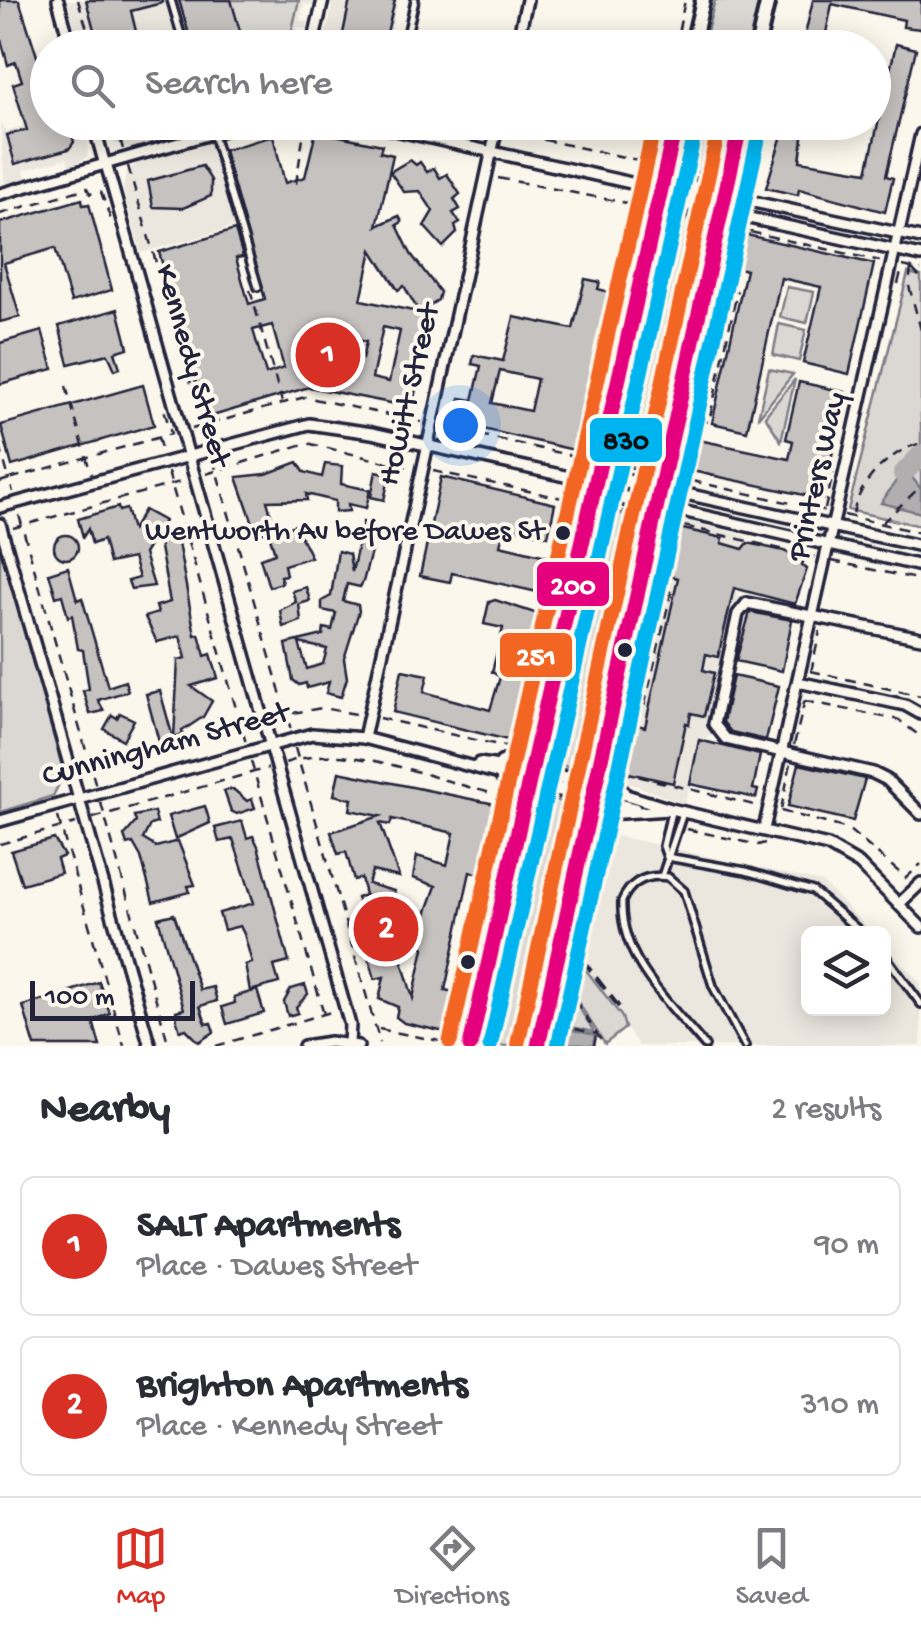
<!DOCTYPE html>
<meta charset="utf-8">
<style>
:root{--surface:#fff;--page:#f2f2f3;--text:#2b2b33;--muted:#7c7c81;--line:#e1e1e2;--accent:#d93025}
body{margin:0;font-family:"Gochi Hand",sans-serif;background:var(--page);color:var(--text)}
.controls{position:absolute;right:30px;bottom:30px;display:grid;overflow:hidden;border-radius:15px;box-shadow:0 5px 25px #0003}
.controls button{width:90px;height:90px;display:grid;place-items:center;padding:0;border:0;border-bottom:2px solid var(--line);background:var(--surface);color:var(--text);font:50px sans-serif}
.scale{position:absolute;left:30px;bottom:25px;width:165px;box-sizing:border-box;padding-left:10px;border:5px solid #22223b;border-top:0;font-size:28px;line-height:35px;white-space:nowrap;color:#22223b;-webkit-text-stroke:8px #fbf7ec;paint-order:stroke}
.you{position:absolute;left:460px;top:425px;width:35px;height:35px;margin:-25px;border:8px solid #fff;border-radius:50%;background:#1a73e8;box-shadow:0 0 0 15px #1a73e833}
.badge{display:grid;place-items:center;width:65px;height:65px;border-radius:50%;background:var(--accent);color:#fff;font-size:32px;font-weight:700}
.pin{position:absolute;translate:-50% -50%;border:5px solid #fff;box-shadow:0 2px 10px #0006}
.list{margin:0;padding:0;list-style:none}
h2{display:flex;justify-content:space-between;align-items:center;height:130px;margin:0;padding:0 40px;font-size:42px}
h2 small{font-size:32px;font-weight:400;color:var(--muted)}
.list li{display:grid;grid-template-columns:65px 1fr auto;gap:30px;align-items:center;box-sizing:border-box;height:140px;margin:0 20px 20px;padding:0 20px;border:2px solid var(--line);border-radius:15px}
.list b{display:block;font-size:38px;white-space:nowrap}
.list p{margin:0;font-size:32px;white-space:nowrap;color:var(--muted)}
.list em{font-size:32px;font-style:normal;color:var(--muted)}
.icon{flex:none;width:55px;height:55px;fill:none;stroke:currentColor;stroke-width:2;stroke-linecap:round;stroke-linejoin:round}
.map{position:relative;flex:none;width:921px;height:1046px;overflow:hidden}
.search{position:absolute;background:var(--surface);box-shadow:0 5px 25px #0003;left:30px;right:30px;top:30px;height:110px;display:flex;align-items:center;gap:25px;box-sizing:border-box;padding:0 35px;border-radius:55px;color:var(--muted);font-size:38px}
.sheet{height:450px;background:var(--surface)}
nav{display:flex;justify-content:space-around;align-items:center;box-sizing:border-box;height:140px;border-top:2px solid var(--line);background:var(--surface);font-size:28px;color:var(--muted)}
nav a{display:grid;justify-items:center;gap:5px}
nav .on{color:var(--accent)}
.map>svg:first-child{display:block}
</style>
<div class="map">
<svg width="921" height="1046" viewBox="0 0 921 1046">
<rect width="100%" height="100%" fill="#fbf7ec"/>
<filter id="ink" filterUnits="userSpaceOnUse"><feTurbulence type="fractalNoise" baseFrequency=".01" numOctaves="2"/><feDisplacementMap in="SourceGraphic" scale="20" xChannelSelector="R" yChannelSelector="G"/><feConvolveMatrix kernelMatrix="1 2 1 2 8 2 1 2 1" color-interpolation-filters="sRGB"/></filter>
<g filter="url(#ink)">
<g fill="#ebe7df">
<path d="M67,0H317L316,6L304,4L300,20L308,22L307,29L298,27L294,43L302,48L80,47Z"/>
<path d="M329,0H398L387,47L323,48L332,7Z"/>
<path d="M47,119L74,123L77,136L89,132L87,157L70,167L67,158L24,170L26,179L5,186L0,122L6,131Z"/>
<path d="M102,123H225L129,149L109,140Z"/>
<path d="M210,142L235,227L141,253L123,190L126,172L139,162Z"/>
<path d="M675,516L746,536L733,587L742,601L734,611L726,647L710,720L712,734L699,741L685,804L618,779L608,759L616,725L635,707L660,592L651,564L659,524Z"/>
<path d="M604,833L822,882L873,933L808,934V1008H884V945L921,983V1046H639L576,958Z"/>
</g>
<g fill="#dbd8d3" stroke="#7e7d87" stroke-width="2.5">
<path d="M226,0H299L288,47H240Z"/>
<path d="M715,0H761L750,47H703Z"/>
<path d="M682,123H729L719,155L705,174L672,167Z"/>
<path d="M681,219L711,226L657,470L607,461L660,248Z"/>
<path d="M908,273L921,276V526L848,510Z"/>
<path d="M787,287L814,292L807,323L780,317Z"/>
<path d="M779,324L806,330L799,361L773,355Z"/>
<path d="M769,369L793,374L758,418Z"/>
<path d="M795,379L781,441L765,416Z"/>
<path d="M599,509L646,519L589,771L584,772L541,759Z"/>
<path d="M660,522L670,527L660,574L654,572L651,563Z"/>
<path d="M0,545L64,774L53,796L0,812Z"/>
<path d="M648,580L652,588L640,643L634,641Z"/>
<path d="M631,653L638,654L626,705L619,711Z"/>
<path d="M623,720L627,721L615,768L609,767C607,752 611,729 623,720Z"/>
<path d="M539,796L581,807L528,1046H478L522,843Z"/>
<path d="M601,832L576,957L622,1017L625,1028L605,1044L567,985Z"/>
<path d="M587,853L588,876L558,1009L552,1007Z"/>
<path d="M566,987L593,1030V1032L558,1024Z"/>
</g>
<g fill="#b1aeb0" stroke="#787681" stroke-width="2.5">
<path d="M905,468L921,489V513L881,503Z"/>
<path d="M560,1027L595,1035L593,1046L556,1042Z"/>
</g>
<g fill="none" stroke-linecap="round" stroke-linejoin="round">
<path stroke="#b1aeb0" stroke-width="20" d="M903,474L921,455"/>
</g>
<g fill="#c6c2c0" stroke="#22223b" stroke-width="2.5" fill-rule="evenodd">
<path d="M0,0H19L45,81L48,122H68L74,142L69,149L15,164L7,135L27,130L13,84L22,81L16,62L8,65L0,36Z"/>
<path d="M86,0H162V3L131,11L140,48H99Z"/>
<path d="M179,0H231L245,48H193Z"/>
<path d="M350,0H395L385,41L372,38L370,48H340Z"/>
<path d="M813,0H921V29L903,27L904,20L832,4L823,48H802Z"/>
<path d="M896,44L916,49L886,176L893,178L885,212L799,189L798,195L766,188L786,122H805L800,161L867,172Z"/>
<path d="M120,122H156V125L123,134Z"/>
<path d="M316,131L382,145L380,152L393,155L377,226L399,216L402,222L397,225L411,254L440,292L438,300L419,312L404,286L398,290L372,250L361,300L432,315L413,403L411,407L309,387L206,418L159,252L235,230L243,257L236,258L249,304L265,299L224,150L273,136L285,183L305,177ZM272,325L284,368L266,374L253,330ZM383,327L400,331L389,382L372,378ZM348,338L366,342L362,359L344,355Z"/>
<path d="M410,160L416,165L420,162L427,172L434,168L440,178L447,174L460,194L454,199L460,209L453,213L460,223L455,226L457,233L443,247L424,226L433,211L420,191L404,192L390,172Z"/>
<path d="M202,166L211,180V196L183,208L153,207L148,181Z"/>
<path d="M82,199L83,205L89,204L112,290L71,302L55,248L4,263L20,317L0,322V223Z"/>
<path d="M738,233L874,264L849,374L803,363L821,287L781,278L747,431L712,423L746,270L731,266Z"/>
<path d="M585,279L600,282L598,289L609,292L574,450L453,422L460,398L473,400L481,366L472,364L474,355L503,361L514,317L573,329ZM500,371L537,379L530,411L492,403Z"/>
<path d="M118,309L128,348L115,352L120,368L115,370L108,354L69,364L59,326Z"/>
<path d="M42,331L53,369L0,384V343Z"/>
<path d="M799,382L845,392L823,499L687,470L694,439L789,459L793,441L786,439Z"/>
<path d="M143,385L154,425L12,466L1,425Z"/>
<path d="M298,462L304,472L322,477L325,464L342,466L341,484L370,490L366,508L348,504L349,511L335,512V501L306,494L307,500L267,501L276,531L295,525L311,557L284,565L286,575L280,576L282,583L269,587L260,558L275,553L269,534L255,529L237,477L266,474Z"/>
<path d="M376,471L390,474L384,500L371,497Z"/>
<path d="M441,477L555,504L548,536L505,526L500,545L550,557L542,593L452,573L450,582L420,576Z"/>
<path d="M118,507L119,511L126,509L132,530L144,510L164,521L144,554L154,586L131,589L128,581L139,578L133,558L109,563L103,540L92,544L88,529L83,537L78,519Z"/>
<path d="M363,522L377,529L363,582L360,587L347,584L343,601L358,605L359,611L344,659L347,678L341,697L326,693L329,682L307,688L306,683L299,685L293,680L286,644L323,635L324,628L332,630L336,613L322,610V601L331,596L338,551L349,554L352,572ZM299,643L327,649L323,664L307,669Z"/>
<path d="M674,527L723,538L722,543L743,549L748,543L784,551L804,560L802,565L807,569L795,604L734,588L718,657L706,654L703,670L714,673L704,716L691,713L689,724L686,723L673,783L620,771L630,723L645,727L678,578L663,574Z"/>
<circle cx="66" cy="547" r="12"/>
<path d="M177,537L195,635L199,634L205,656L211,654L218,678L191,686L212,701L203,717L182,731L183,735L174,738L178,660L186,658L180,636L157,642L145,617L158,613L156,606L170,602L159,542Z"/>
<path d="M68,567L77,600L82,598L108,687L125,681L128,691L98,700L104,711L90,714L83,691L89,689L83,650L78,649L72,615L68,617L62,595L56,597L49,573Z"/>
<path d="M306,587L310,601L299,604L301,621L283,627L280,610L296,602L292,591Z"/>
<path d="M495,600L541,615L512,741L393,712L402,670L428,675L424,692L490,710L500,677L492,672L503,628L484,624L489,602Z"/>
<path d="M750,612L792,620L782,671L736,661Z"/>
<path d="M733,676L779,686L766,740L731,732L723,722Z"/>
<path d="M160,691L173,738L159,742L146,694Z"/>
<path d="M120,713L134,720L123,740L104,729L112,715L117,718Z"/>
<path d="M699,740L760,755L753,789L758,790L756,798L690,784Z"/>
<path d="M799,764L865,779L853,821L788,806Z"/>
<path d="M339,772L495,804L480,874L470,872L466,890L445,990L454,992L445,1032L404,1023L396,1017L398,1007L379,999L384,977L375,979L365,944L378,940L370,915L362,917L357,898L365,895L361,878L354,880L346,852L338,854L331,832L380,816L350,810L352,799L334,795ZM392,819L454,833L447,865L417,856L413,878L436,886L421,928L420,943L424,948L413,998L401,958L406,956L404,946L394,935L387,910L398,907L394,891L368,884L372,871L399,877L380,823L390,825Z"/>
<path d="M233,789L247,801L252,799L255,808L237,814L231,811L224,791Z"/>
<path d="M205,806L210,823L175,839L168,816Z"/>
<path d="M154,812L157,823L150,825L143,839L156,847L178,841L195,885L188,886L190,892L153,902L141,857L133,843L127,845L124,836L136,822L134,816Z"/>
<path d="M242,821L247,838L253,836L258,846L289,962L274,966L279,983L250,991L245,965L252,963L244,934L240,926L224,930L219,913L254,903L233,839L219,842L215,828Z"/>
<path d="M54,839L64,856L57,859L61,873L22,884L11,851Z"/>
<path d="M174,914L200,990L213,987L217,1001L200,1006L206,1024L211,1023L214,1032L199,1042L186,1029L180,1031L177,1021L176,1011L184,1009L158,918Z"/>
<path d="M99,982L110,1013L93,1021L100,1046H35L23,1006Z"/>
<path d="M305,985L308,994L296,1007L298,1013L288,1016L284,1002L291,989Z"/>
<path d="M257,990L264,1013L227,1024L222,1007L235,1003L234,997Z"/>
</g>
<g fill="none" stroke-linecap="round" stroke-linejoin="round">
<defs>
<g id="lane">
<path d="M171,0L185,48"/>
<path d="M404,48L415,0"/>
<path d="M206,122L209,135"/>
<path d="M213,134L258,287"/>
<path d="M737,159L753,148L760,122"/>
<path d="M679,423L694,414L721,295L709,280"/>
<path d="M611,721L630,708L657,588L646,573"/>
<path d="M667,857L746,871L813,891L863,934"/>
<path d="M667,857L663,846L671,812"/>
<path d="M662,876L683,813"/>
<path d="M884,954L921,1004"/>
<path d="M705,1046C671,1005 619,959 622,901C631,881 647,874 668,877L684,891L713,986L745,1046"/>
</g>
<g id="street">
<path d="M58,0L71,48"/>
<path d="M312,48L323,0"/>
<path d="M516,48L527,0"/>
<path d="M93,122L105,165"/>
<path d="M359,122L662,190"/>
<path d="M106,164L350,1025L349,1044"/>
<path d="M0,194L252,122"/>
<path d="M726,196L921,238"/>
<path d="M722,212L921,256"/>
<path d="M659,488L921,546"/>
<path d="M656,505L921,566"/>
<path d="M0,507L309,424L372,433L596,483"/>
<path d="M0,524L150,1046"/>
<path d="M921,638L747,603L738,614L714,724L726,739L873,773L887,780L921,814"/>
<path d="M798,682L905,705L921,714"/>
<path d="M364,738L498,122"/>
<path d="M600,760L624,792"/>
<path d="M501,762L523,752L537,738"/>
<path d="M479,763L532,771"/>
<path d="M500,775L521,814"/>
<path d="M594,785L671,809L828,846L859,864L921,927"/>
<path d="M590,797L635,808"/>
<path d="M0,821L312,734L364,738L530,782"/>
<path d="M587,822L607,814L669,810"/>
<path d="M764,829L921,134"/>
<path d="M899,904L921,883"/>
<path d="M304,1046L330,1042L358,1046"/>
</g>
<g id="secondary">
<path d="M692,48L703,0"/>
<path d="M757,48L768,0"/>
<path d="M662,190L699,188L726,196"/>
<path d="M681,201L722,212"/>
<path d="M654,243L733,147"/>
<path d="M596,483L610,495L655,505"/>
<path d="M596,483L615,479L659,488"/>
<path d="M532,771L593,785"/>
<path d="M530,782L590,797"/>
<path d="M470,1046L676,122"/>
<path d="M538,1046L741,122"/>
</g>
</defs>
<use href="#lane" stroke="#22223b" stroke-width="12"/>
<use href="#street" stroke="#22223b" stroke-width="16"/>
<use href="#secondary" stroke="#22223b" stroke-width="20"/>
<g stroke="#22223b" stroke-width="2.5" stroke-dasharray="10 8" stroke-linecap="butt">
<path d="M78,0L93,48"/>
<path d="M675,48L685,0"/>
<path d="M115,122L123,149"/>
<path d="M462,122L485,128"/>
<path d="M508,132L656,164"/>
<path d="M128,166L208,442"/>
<path d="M679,170L695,174"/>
<path d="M647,174L658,122"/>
<path d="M498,178L647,207"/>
<path d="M296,184L304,131"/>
<path d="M737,184L755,187"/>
<path d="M101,192L112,223"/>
<path d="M0,214L87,188L90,194L101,192"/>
<path d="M688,219L705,222"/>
<path d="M732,228L880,261"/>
<path d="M903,266L921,270"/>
<path d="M911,268L909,286L921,330"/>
<path d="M912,269L921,278"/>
<path d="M898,284L902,268"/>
<path d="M250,290L282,402"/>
<path d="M66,386L91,474"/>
<path d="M698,420L709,422L737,292L722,278L738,227"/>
<path d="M444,427L582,458"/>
<path d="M192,429L305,397L421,422"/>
<path d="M158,438L163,455"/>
<path d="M0,446L9,479L171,434L164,409"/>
<path d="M213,459L291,730"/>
<path d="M610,463L651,472"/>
<path d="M433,471L581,502"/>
<path d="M168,472L246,743"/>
<path d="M580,472L643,197"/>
<path d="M206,474L307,443L410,468"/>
<path d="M674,477L827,511"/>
<path d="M0,482L9,479L13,492"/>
<path d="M682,485L693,425"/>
<path d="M604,507L645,517"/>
<path d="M825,509L833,473"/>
<path d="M853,514C860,480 889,452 921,443"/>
<path d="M19,515L96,786"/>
<path d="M844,515L921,533"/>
<path d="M667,522L815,557"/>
<path d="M882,523L921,486"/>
<path d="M13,528L184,481"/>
<path d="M832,561L921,580"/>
<path d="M811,671L921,696"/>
<path d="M811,672L820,631"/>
<path d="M805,701L899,720L921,737"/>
<path d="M275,716L322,708L361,715"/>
<path d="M379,718L507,747"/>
<path d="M521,740L577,489"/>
<path d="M794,745L806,695"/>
<path d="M295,748L380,1043"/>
<path d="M251,761L324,1014"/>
<path d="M285,763C349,739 437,782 500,795"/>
<path d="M619,769L629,722L643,712L671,593L661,575L674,517"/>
<path d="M83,771L253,722"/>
<path d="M621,772L758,806"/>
<path d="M101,803L169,1046"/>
<path d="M781,809L791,763"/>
<path d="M781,811L848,829L906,878L921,864"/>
<path d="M58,817L124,1046"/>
<path d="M93,818L268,768"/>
<path d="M687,829L758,845L765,843"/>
<path d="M0,844L76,823"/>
<path d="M566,986L604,1045"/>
<path d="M558,1025L597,1034"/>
<path d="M379,1029L450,1043"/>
<path d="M553,1042L570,1046"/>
<path d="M216,1046L334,1011"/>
<path d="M451,1046L503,800"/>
<path d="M552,1046L601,828"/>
<path d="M594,1046L596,1036"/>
</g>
<use href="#lane" stroke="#fbf7ec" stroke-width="5"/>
<use href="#street" stroke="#fbf7ec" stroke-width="9"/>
<use href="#secondary" stroke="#fbf7ec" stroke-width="12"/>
<path stroke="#22223b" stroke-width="4" stroke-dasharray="15 8" stroke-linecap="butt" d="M582,959L619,1007"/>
<defs>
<g id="bus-1">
<path d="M470,1046L676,122"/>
<path d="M538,1046L741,122"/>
</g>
<g id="bus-2">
<path d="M490,1046L696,126"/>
<path d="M558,1046L761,126"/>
</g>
<g id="bus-3">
<path d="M450,1042L655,122"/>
<path d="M518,1042L720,122"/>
</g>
</defs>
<use href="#bus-1" stroke="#fbf7ec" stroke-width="22"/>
<use href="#bus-2" stroke="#fbf7ec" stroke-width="22"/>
<use href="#bus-3" stroke="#fbf7ec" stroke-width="22"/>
<use href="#bus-1" stroke="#e5007d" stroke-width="15"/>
<use href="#bus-2" stroke="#00b5ef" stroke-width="15"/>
<use href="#bus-3" stroke="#f26522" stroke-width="15"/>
</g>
</g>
<g fill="#22223b" stroke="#fbf7ec" stroke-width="4">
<circle cx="563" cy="533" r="9"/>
<circle cx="625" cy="650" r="9"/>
<circle cx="468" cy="962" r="9"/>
</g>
<g text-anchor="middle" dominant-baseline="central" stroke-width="8" stroke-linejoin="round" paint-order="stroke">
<g font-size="30" fill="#22223b" stroke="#fbf7ec" text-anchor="end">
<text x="544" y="533">Wentworth Av before Dawes St</text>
</g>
<g font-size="32" fill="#22223b" stroke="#fbf7ec">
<text transform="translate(191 366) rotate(74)">Kennedy Street</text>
<text transform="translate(411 395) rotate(-77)">Howitt Street</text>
<text transform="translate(819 477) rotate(-77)">Printers Way</text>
<text transform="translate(166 746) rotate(-15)">Cunningham Street</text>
</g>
</g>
<g stroke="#fbf7ec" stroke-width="4">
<rect x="588" y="416" width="76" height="48" rx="10" fill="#00b5ef"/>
<rect x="535" y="560" width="76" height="48" rx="10" fill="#e5007d"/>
<rect x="498" y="631" width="76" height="48" rx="10" fill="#f26522"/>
</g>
<g font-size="28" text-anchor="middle" font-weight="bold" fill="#fff">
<text x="573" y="594">200</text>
<text x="536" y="665">251</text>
</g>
<g font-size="28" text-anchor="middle" font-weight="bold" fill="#111">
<text x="626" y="449">830</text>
</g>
</svg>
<div class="controls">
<button><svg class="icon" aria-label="layers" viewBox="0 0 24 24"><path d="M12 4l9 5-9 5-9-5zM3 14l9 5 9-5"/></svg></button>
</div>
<div class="scale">100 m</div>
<div class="you"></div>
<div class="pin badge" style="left:328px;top:355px">1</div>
<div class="pin badge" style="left:386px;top:929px">2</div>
<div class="search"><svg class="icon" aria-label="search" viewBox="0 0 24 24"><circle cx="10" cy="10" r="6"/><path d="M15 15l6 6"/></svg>Search here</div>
</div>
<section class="sheet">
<h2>Nearby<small>2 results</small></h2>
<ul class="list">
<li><span class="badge">1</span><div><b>SALT Apartments</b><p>Place · Dawes Street</p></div><em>90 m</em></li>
<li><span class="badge">2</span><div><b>Brighton Apartments</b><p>Place · Kennedy Street</p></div><em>310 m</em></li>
</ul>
</section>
<nav>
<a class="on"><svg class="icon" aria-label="map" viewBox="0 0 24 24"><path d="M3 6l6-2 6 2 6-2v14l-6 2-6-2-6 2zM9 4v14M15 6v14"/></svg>Map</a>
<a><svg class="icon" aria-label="directions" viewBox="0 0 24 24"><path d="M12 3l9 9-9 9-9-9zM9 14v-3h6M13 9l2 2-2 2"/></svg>Directions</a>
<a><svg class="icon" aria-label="saved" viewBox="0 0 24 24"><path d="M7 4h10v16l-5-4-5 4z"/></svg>Saved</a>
</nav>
